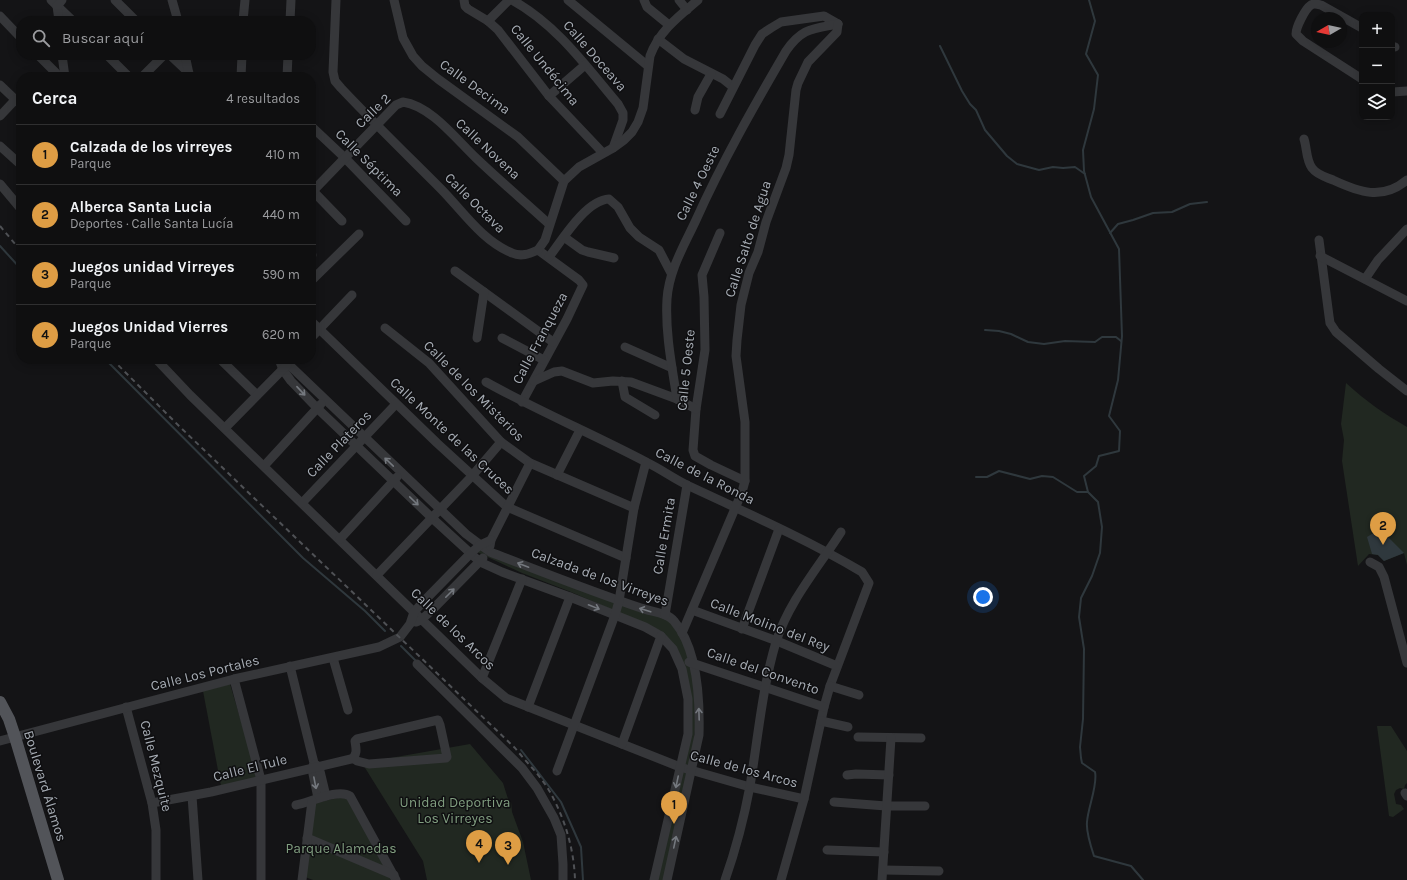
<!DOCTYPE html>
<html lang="es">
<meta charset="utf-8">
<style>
:root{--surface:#0f0f10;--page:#1d1d1e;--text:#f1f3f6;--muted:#9b9c9f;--line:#2f2f30;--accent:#de9d44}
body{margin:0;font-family:Karla,sans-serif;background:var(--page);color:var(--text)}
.controls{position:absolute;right:12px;top:12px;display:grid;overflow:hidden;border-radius:8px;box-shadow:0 2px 10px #0003}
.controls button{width:36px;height:36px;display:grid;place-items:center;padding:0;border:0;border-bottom:1px solid var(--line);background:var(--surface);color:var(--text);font:20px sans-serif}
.compass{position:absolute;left:1311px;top:12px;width:36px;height:36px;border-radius:50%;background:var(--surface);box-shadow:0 2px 10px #0003;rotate:261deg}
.you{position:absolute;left:983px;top:597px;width:14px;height:14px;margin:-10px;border:3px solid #fff;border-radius:50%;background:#1a73e8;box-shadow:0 0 0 6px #1a73e833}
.badge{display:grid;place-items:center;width:26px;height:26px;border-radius:50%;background:var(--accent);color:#111;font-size:13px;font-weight:700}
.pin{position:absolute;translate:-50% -33px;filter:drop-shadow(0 1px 2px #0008)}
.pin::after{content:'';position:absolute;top:21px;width:14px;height:12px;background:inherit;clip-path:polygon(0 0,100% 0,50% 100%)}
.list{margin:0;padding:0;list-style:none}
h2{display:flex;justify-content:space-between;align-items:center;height:52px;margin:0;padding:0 16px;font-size:17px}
h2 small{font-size:13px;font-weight:400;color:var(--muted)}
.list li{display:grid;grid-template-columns:26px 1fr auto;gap:12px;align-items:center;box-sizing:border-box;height:60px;padding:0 16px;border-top:1px solid var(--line)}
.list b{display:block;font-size:15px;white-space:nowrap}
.list p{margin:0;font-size:13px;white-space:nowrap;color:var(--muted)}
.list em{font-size:13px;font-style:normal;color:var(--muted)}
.icon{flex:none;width:22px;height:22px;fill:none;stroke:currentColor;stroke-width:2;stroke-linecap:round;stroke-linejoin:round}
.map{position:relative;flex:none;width:1407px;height:880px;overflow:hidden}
.search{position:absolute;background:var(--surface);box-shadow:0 2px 10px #0003;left:16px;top:16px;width:300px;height:44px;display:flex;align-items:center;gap:10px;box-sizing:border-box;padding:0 14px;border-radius:16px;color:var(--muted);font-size:15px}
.panel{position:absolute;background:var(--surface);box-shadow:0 2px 10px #0003;left:16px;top:72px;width:300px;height:292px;border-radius:16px}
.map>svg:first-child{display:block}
</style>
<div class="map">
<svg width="1407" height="880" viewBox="0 0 1407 880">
<rect width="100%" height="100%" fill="#141416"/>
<g fill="#212821">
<path d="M1346,383C1367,402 1383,413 1407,427V565L1404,553L1384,561L1378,555L1369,554L1358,566L1342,461L1344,440L1341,424Z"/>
<path d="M482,545L616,599L672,614L699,683L692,765L681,764L688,733L682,666L661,631L571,592L522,573L477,552Z"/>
<path d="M230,684L258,778L221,786L203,691Z"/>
<path d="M1377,726H1391L1407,751V783L1405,785L1404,789L1400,788L1396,790L1394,794L1396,804L1401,805L1404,809L1393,817L1389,816Z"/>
<path d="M470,744L503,783L509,802H511L512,812L523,842L531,880H427L423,861L362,763Z"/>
<path d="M681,766L691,768L669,880H656Z"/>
<path d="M347,796L386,866L391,880H313L305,877L315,803Z"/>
</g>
<path fill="#2f383d" d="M1380,529L1404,553L1384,561L1378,555L1372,554L1367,537Z"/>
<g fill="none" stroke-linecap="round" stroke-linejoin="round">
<g stroke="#2f383d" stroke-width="2">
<path d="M1089,0L1095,21L1086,54L1098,75L1094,109L1083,150L1084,171L1091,197L1119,249L1122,336L1118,380L1109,416L1120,431L1119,451L1099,456L1096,466L1084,476L1088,492L1098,502L1102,527L1100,553L1092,576L1081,598L1079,617L1084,649L1083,719L1080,747L1081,758L1082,763L1095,772C1098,785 1088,807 1087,822C1086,831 1091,847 1094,856L1131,866L1143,880"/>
<path d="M940,46L962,91L970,104L976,110L985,130L1007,156L1017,164L1039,170L1053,167L1063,168L1075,167L1085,174"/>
<path d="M1110,233L1118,224L1133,220L1153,213L1172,212L1190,204L1207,202"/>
<path d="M0,246L21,269"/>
<path d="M985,330L999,331L1011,334L1028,342L1044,344L1065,341L1095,342L1102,337H1116L1121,341"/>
<path d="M105,359L303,558L365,611L385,631"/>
<path d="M976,477H987L999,471L1030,479L1042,476L1053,477L1077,492H1088"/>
<path d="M401,646L416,661"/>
<path d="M521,750L561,802L581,847L583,880"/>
</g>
<g stroke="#36373a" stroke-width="9">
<path d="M51,0L73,21"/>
<path d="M115,0L136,21"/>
<path d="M172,0L178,21"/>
<path d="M336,0L333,72L335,81L341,88C373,122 407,155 440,188C462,210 482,241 512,253C521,257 529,254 538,250L579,280L583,285L567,319L522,402"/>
<path d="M394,0L403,38L413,56L422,66L438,79L518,137L564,181"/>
<path d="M464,0L465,6L468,9L488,21L498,30L549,96L603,153"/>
<path d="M512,0C556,24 586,66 618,104L623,113V120L613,148"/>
<path d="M568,0L648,66"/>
<path d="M644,0L647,7L669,25"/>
<path d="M679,0L687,10"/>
<path d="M0,16L21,38"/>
<path d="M59,21L57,6L62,0"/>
<path d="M243,21L245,0"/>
<path d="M290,21L291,0"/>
<path d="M488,21L509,0"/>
<path d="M1362,28L1321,5C1317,4 1314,3 1311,5C1305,9 1296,27 1296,34L1303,41L1362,79"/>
<path d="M658,39L684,59L723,79L733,87"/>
<path d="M1392,46L1395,47"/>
<path d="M38,55L60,77"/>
<path d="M62,55L65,77"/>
<path d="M107,55L129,77"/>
<path d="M170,55L189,73"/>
<path d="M185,55L189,74"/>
<path d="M142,77L164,55"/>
<path d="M241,77L242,55"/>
<path d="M287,77L288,55"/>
<path d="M0,85L21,105"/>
<path d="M1392,92L1407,91"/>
<path d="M549,96L585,65"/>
<path d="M695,110L698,97L711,74"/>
<path d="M720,114L755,45L762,34L771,28L781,22L824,16L838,24"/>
<path d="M0,116L15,100"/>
<path d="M311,126L345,158L406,221"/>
<path d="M1304,139C1307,148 1306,160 1312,168C1317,175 1326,177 1333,180C1359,192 1382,201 1407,180"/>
<path d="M0,146L21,165"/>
<path d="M0,184L21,209"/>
<path d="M311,189L342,221"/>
<path d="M311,193L396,105L403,102C431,106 456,139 476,158C499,180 525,202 549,224"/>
<path d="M720,233L702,275L704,297L705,350L696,409L693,450L695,456L711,465L745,481"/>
<path d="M564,237L582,250L588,252L614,258"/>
<path d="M1319,240L1329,316L1330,323L1336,332L1379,369L1407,391"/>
<path d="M538,250L545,240L564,181L579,167L613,148L624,140L632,132L638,122L643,108L650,56C659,31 679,16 698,0"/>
<path d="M311,254L312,255"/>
<path d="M1320,256L1407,301"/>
<path d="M549,257C562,240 586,200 609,199L618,207L630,228L639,237L659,250L671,273"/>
<path d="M455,271L553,342"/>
<path d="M1365,279L1378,260L1407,229"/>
<path d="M311,281L359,234"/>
<path d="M311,321L437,443L507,507L626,558"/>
<path d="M385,328L429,363L501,442L530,463L634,508"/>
<path d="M311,338L352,295"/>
<path d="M477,338L484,292"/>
<path d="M502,338L544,360"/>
<path d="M625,347L672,368"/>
<path d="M156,359L190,395L482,678L506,698L680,767L750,787L804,799"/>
<path d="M220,359L257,395"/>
<path d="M279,359L283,370L291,381L317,408L432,518L480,562L502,572L570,597L645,627L661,636L673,649L682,669L688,699V734L654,880"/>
<path d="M283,359L466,534L490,552C540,571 590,591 641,608C651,612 667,612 674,621C698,649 700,700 699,735L667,880"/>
<path d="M534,381L554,372L562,371L593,383L613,381L631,382L677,399L696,409"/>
<path d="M622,381L625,397L655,415"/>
<path d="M486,382C538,411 593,434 646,462C661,469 674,479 689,486C747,513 806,539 862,572L869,583L830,686L824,707L804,799L781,880"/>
<path d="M677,399C672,367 665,332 667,299C669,270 684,246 696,220C722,162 754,106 786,51C802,28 812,29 838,24"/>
<path d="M225,428L287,365"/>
<path d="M264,466L321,404"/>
<path d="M557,475L580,430"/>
<path d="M302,503L396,404"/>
<path d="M340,539L397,477"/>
<path d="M490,546L491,540L530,463"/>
<path d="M1370,562L1379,567L1384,577L1407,663"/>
<path d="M377,575L472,476L501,442"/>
<path d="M692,610L777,641L837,666"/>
<path d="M665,615L687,485"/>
<path d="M416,622L421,620L432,610L483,558"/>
<path d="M742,629L779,529"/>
<path d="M682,633L742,492L745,481V422L736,356L737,340L741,305L749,273L758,252L766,222L786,168L789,155L796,90L798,83L808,62L837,32L838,24"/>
<path d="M333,658L348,710"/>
<path d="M689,662L824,707"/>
<path d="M417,664L522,768L537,788L554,818L561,835L563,864V880"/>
<path d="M290,666L314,763L312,769L318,798"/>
<path d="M482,678L522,579"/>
<path d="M234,679L261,780V880"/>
<path d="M830,686L859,695"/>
<path d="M126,707L152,803L156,830V880"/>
<path d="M528,707L570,597"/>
<path d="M821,721L848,727"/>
<path d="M858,737L921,738"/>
<path d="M0,741L234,679L379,647L400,637L410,624L414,612L423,602L470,554L480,545L491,540"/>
<path d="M622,744L661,636"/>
<path d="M315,764L319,767L326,796"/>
<path d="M557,771L615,615L619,601L634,508L646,462"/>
<path d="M847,775L856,774L889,775"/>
<path d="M1405,793L1407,796"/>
<path d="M192,796L198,880"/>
<path d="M834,802L886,806H925"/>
<path d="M152,803L211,792L351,759C358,755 356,748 355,741L357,739L438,720L440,725L447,757L446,758L369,764L357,761L353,758"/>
<path d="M296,805C309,803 338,788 350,796L396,880"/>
<path d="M307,838L394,875"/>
<path d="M827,850L884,852"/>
<path d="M883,870L939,871"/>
<path d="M302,880L312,801"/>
<path d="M725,880C736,849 744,818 750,786C758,738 762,689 776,642C789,601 818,568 841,532"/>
<path d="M882,880L891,738"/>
</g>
<path stroke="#525459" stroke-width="12" d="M0,702L9,719L15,737L58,880"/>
<g stroke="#4f5155" stroke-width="2" stroke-dasharray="5 4" stroke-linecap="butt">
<path d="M0,226L21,251"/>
<path d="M112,359L179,426L515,748C526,762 541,776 550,792C565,819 574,849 575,880"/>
</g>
</g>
<defs><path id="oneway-shaft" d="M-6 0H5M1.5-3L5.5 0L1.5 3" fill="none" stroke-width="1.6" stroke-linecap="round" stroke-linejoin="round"/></defs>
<g stroke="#74787e">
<use href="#oneway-shaft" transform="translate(301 391) rotate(47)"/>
<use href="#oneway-shaft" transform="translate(389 462) rotate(-136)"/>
<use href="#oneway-shaft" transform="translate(414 501) rotate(44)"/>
<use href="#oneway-shaft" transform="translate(523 565) rotate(-159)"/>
<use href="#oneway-shaft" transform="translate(450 593) rotate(-45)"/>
<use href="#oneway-shaft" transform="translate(594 607) rotate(22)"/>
<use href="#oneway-shaft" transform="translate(645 610) rotate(-163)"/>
<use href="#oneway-shaft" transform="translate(699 714) rotate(-92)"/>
<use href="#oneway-shaft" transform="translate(677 782) rotate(102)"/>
<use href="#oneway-shaft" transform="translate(315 783) rotate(79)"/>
<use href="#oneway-shaft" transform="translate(675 842) rotate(-78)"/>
</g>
<g text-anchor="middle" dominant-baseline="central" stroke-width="3" stroke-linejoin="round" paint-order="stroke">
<g font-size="14" fill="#a7adb5" stroke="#0f0f11">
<text transform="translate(595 56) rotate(49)">Calle Doceava</text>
<text transform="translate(545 65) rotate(51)">Calle Undécima</text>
<text transform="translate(475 87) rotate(36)">Calle Decima</text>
<text transform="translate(373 111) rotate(-44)">Calle 2</text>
<text transform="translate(488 149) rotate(43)">Calle Novena</text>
<text transform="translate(369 163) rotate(45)">Calle Séptima</text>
<text transform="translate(698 183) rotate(-64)">Calle 4 Oeste</text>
<text transform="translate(475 203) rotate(45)">Calle Octava</text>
<text transform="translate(748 239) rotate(-72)">Calle Salto de Agua</text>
<text transform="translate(540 338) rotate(-62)">Calle Franqueza</text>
<text transform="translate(686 370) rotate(-84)">Calle 5 Oeste</text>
<text transform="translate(474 391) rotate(45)">Calle de los Misterios</text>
<text transform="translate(452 436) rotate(43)">Calle Monte de las Cruces</text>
<text transform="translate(339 444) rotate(-46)">Calle Plateros</text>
<text transform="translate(705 476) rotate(27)">Calle de la Ronda</text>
<text transform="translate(664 536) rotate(-80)">Calle Ermita</text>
<text transform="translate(600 577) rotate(20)">Calzada de los Virreyes</text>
<text transform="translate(770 625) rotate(21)">Calle Molino del Rey</text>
<text transform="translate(453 629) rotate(44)">Calle de los Arcos</text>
<text transform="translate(763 671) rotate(19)">Calle del Convento</text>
<text transform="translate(205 673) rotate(-14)">Calle Los Portales</text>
<text transform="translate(156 766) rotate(76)">Calle Mezquite</text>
<text transform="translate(250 768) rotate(-14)">Calle El Tule</text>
<text transform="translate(744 769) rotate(15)">Calle de los Arcos</text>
<text transform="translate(45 786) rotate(73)">Boulevard Álamos</text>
</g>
<g font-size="14" fill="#819e80" stroke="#0f0f11">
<text x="455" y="802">Unidad Deportiva<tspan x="455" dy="16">Los Virreyes</tspan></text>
<text x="341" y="848">Parque Alamedas</text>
</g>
</g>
</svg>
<div class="controls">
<button>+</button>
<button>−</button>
<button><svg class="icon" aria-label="layers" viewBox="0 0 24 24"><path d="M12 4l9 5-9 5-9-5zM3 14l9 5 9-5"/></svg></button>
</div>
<svg class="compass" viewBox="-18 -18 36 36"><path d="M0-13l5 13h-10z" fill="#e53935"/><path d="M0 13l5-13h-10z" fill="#9b9c9f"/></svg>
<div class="you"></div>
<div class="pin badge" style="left:674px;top:824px">1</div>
<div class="pin badge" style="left:1383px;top:545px">2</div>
<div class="pin badge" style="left:508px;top:865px">3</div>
<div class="pin badge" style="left:479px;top:863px">4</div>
<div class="search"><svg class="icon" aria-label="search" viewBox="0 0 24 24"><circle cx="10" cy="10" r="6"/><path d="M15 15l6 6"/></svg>Buscar aquí</div>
<section class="panel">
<h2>Cerca<small>4 resultados</small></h2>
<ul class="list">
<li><span class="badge">1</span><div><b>Calzada de los virreyes</b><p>Parque</p></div><em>410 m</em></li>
<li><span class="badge">2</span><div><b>Alberca Santa Lucia</b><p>Deportes · Calle Santa Lucía</p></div><em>440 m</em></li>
<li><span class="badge">3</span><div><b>Juegos unidad Virreyes</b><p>Parque</p></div><em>590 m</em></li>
<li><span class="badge">4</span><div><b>Juegos Unidad Vierres</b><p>Parque</p></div><em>620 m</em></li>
</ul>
</section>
</div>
